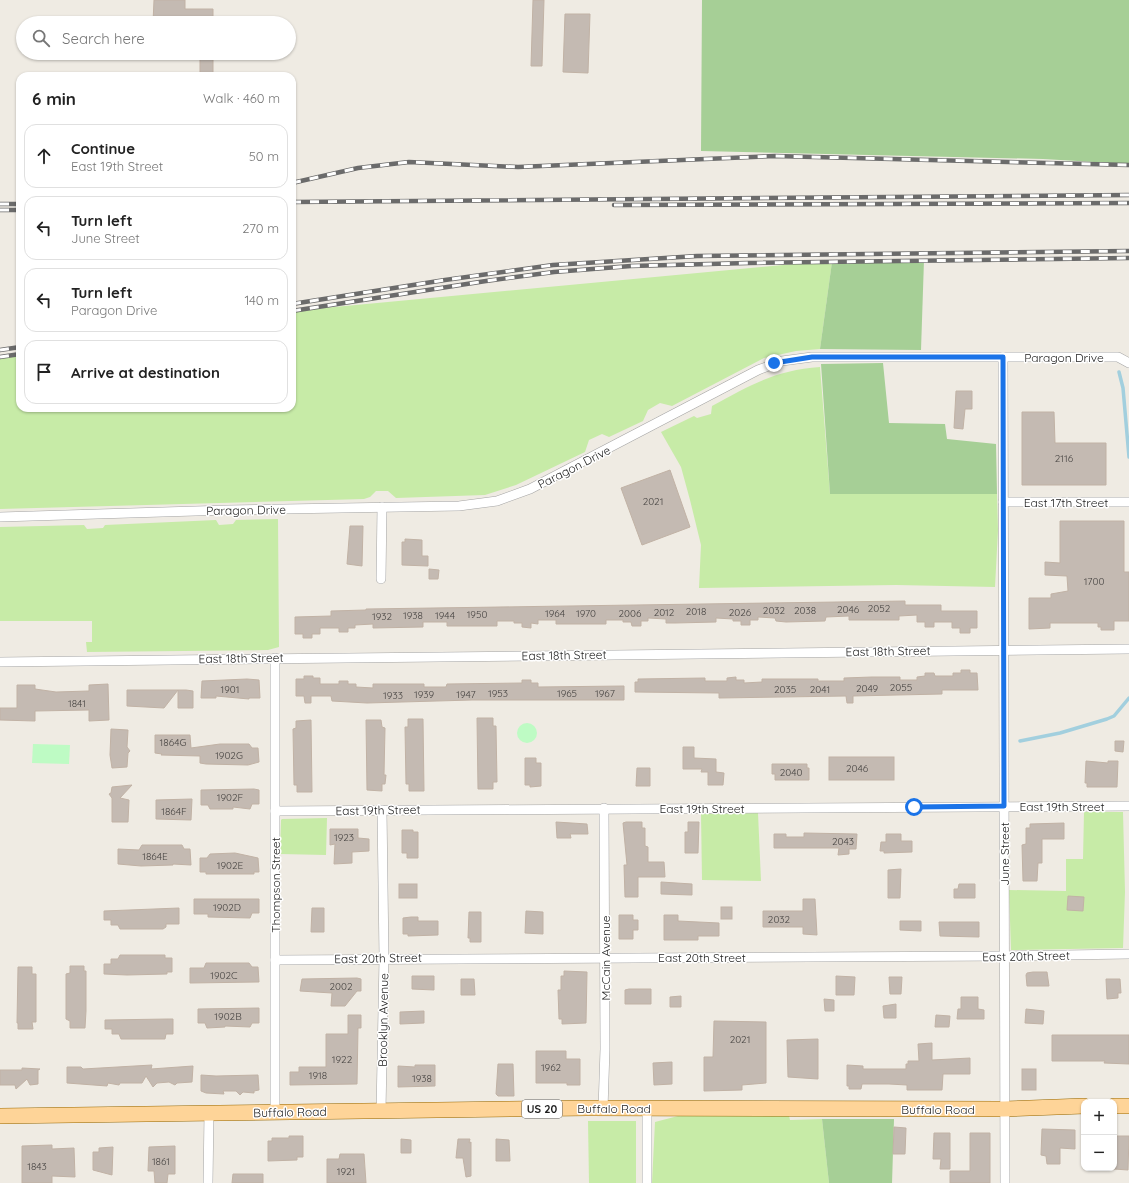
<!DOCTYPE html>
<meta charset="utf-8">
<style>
:root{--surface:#fff;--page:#f6f6f6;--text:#222;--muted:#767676;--line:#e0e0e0}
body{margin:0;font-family:Quicksand,sans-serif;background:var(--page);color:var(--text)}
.controls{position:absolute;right:12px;bottom:12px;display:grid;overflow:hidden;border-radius:8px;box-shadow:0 1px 3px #0004}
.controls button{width:36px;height:36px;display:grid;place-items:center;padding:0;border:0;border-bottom:1px solid var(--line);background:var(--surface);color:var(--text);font:20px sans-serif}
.stop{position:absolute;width:12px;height:12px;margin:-9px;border:3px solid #1a73e8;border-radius:50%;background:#fff}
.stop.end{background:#1a73e8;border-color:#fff;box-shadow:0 1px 4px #0008}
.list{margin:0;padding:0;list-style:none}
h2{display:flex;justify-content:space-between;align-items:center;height:52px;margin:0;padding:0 16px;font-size:17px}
h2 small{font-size:13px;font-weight:400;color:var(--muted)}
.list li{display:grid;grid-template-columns:26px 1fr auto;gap:12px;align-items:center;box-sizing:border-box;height:64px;margin:0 8px 8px;padding:0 8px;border:1px solid var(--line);border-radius:12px}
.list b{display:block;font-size:15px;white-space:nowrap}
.list p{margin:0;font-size:13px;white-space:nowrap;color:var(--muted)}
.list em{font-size:13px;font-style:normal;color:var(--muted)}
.icon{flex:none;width:22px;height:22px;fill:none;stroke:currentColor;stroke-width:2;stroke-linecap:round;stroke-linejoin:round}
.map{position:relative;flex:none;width:1129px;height:1183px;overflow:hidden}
.search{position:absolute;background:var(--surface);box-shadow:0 1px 3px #0004;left:16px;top:16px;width:280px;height:44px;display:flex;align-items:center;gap:10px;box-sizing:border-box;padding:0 14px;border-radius:22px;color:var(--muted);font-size:15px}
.panel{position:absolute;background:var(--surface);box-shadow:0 1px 3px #0004;left:16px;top:72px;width:280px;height:340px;border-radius:12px}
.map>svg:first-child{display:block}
</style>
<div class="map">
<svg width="1129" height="1183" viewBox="0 0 1129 1183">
<rect width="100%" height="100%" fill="#efebe3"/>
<g fill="#c7eba7">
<path d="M814,262H832L820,349L796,351L764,358L672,406L660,403L648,410L643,421L609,437L602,434L589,440L585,452L516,485L485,495L396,498L388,491H376L370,497L364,499L0,509V357L20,354V408H292V311Z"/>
<path d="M820,367L830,494H997L998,530L995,587L896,585L699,588L701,545L690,500L681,467L661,432L694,416L697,418L711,414L712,406C750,385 776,370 820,367Z"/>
<path d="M278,519L279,647L268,650L87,652L86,642H92V621H0V527L84,525L87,529L103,528L105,525L216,520L219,525L233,524L236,520Z"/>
<path d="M1084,812H1123L1125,892L1123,948L1011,950L1009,890L1066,891V859H1083Z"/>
<path d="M758,813L761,881L702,880L701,814Z"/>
<path d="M327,818L326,855L280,854L281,820L282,819Z"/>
<path d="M760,1115L789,1116L790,1120L822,1119L829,1183H652L655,1122L678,1116Z"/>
<path d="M588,1121H636V1183H589Z"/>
</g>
<g fill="#a6cf96">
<path d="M702,0H1129V164L1043,159L701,151Z"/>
<path d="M924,260L921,350L820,349L832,262Z"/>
<path d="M883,363L889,423L945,424L947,439L996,444L997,494H830L821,364Z"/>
<path d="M822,1119H894L892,1183H829Z"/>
</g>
<g fill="#befbc4">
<circle cx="527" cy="733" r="10"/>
<path d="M33,744L70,745L69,764L32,763Z"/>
</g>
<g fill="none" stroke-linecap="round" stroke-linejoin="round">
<g stroke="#a2cfde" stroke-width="3.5">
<path d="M1119,372L1123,388L1129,457"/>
<path d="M1020,741L1060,733L1107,719L1114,716L1129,698"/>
</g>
</g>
<g fill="#c4bab2" stroke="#c1b2a5">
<path d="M154,0H185V9H213V23H153Z"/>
<path d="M533,0H544L542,66H531Z"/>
<path d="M565,14H590L588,73L563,72Z"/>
<rect x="200" y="53" width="13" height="23"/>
<path d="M956,391H972V409H965L963,429L954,428Z"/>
<path d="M1022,412H1054L1055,443H1106V485H1022Z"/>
<path d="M670,470L690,527L642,545L621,488Z"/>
<path d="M1060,521H1124V572H1129V621H1114V630H1101V627H1098V623H1050V628L1029,629V598H1051V594L1068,591L1067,576L1045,575V562L1060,563Z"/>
<path d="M350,526H363L362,566L347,564Z"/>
<path d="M405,539L422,540V556H428V566L402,565V542H405Z"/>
<path d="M429,569L439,570L438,579H429Z"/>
<path d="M905,601V605H941V611H977V628H970V633H960V628H952V622H934V627H925V622H917V615L899,616V620H849V616L826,617L825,621L786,622L776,621L775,618L758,617V620H750V625H741V621H733V619L716,618V622L675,623H666V619L648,618V621H641V626H632L631,622H623V620H606V624H556V620H538V624L531,623V628L522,627V623H514V621H497V626H447V622H423V627L373,628V624L355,625V628H348V632H339V628H320V634H312V638H303V634H295V617L331,616V611L366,610V609Z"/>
<path d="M961,670H970V673H977L978,690H942V694L853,696V703H847L846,696L719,698V693L635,692V682H638V679L705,678V681H727V678L736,677V680H744V683L762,682V679H818V681H844V678L872,677H900V680H917V677L925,676V673H934L935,676H953V673H961Z"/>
<path d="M304,676H313V678H320V684H339V681H348V684H356V687L373,688V684H424V687H446L447,684L522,683V680H531V683H538V687L624,686V700H472L367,703L332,701L331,696H311V703H305L304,696H296V679H304Z"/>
<path d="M247,679L259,680L260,698H249V699L216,696V698H201L202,681Z"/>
<path d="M108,684L109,720L89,721V710L35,711V721L0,720V708H17V685H35V689L56,692L89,691V685Z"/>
<path d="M127,690H186L193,691V708H178V690L164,708L127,706Z"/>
<path d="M477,718H493V726H496L497,782H493V789H478Z"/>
<path d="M408,719H423L424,791H409V784H406L405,727H408Z"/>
<path d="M311,720L312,792H297V785H294L293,729L296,728V721Z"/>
<path d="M366,720H381L382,727L385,728L384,775H386L385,784H382V791L367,790Z"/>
<path d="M111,729L128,730L127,747L130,751L128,753L127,767L112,768L110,755Z"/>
<path d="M155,735H190L191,748L220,744H249L252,748H258L259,762L248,765L206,764L200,763V756L161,755L162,754L155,753Z"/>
<path d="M1115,741H1124L1123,752L1115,751Z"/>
<path d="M683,747H694V758L716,759V772L724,773L723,785H708V772H701L702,769H683Z"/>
<rect x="829" y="757" width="65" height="23"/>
<path d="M525,758H536V763H541V786L530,787V785H525Z"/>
<path d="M1086,761L1108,763V761H1118L1117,787H1087V783H1085Z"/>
<path d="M772,764H807V768H809V780H775V774H772Z"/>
<path d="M637,768H650V786H636Z"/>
<path d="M132,785L120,798L129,800L128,822H112V798L109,794L111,793L112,787Z"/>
<path d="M254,789L259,790V804H252L250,809L233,807V809H210L208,805H201V790Z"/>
<path d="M192,799L191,820L156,819V800Z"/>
<path d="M556,822L587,824L588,834H570L571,838H557Z"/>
<path d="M626,822H642V828H645V846L648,847V862H664L665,877H638V897H625L624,865H627L623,823Z"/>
<path d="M688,822H699L698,853H685V832H688Z"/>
<path d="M1064,823V839H1042V863H1038L1037,881H1023L1022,845L1026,844V828H1030V824Z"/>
<path d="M330,829H358V838L369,839V851L352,852V863L334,864L335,844L330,845Z"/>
<path d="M402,830H413V832H418V858H407V853H402Z"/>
<path d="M804,833L857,834L856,849H849V854L838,855L839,848H774V834H786V837H804Z"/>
<path d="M886,834H901V841H912V852L884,853V851H880L881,842H886Z"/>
<path d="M142,845H182L184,849H190L191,865L173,864V865L141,866L118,864V849L139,850Z"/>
<path d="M235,853L258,858L259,872H254V874H206V872H200V858H207L210,854Z"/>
<path d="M901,869L900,898H888V870Z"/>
<path d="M661,882L692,884V895L661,894Z"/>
<rect x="399" y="884" width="18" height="14"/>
<path d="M959,884H975V898H954V889H958Z"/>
<path d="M1068,896L1084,897L1083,911L1067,910Z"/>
<path d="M194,899H259V913H252L250,918L208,917V914H194Z"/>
<path d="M803,899H815L817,935L803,934V927H763V911H803Z"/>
<rect x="721" y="907" width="11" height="12"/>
<path d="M179,908V924H166V927L163,929H120L118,925H111V920H104V911Z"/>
<path d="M312,908H324V932H311Z"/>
<path d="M526,911L543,912V934L525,933Z"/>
<path d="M469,912H481V942H470V938H468Z"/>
<path d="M619,915H633V920H638V930H633V939H619Z"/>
<path d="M664,915H678V921L719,923V936H698V940H664Z"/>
<path d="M411,917H418V921H438V935L408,936V934H403V918Z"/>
<path d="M900,921H921V931L900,930Z"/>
<path d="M939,922H979V937L940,936Z"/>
<path d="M120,955H165V958H172V972H167V974L127,975L104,974V964H111V959H118Z"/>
<path d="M206,963H249L252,967H258L259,982L190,983V968H204Z"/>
<path d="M70,966H84V971H86V1011L85,1028H70V1021L66,1019V974L70,973Z"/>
<path d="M18,967H32V974H36V1022H32L33,1029H18V1023H17Z"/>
<path d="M564,971L587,972L586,1023L562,1024V1019H559L558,990H561V976H564Z"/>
<path d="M1033,972H1047L1049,986H1027L1026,975L1027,973Z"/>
<path d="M412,976H434V990L412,989Z"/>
<path d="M836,976L855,977L854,995H836Z"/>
<path d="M889,977H902L901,994H890Z"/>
<path d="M357,978L361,979V991H357L345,1006H331L332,993L300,991L302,979Z"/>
<path d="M461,979H474L475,995H461Z"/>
<path d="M1106,979H1120L1121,993H1118V998L1107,999Z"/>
<path d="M629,989H651V1004H625V990Z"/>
<path d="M681,996V1007H670V997Z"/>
<path d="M961,997H978V1009L984,1010V1019H957L958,1009H961Z"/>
<path d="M824,999L834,1000V1011H825Z"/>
<path d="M896,1004V1018H884L883,1006Z"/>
<path d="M259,1008V1023H252L250,1027L225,1026V1027L207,1028L205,1023H198V1009Z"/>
<path d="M1026,1009L1044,1011L1043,1024L1025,1023Z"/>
<path d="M424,1011V1023L400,1024V1012Z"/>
<path d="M348,1015H361V1028H358L357,1084L290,1085V1072H299V1067H326V1034H348Z"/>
<path d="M936,1015L950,1016L949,1027H935Z"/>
<path d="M168,1019H173V1034H166L165,1039H121L119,1034H112V1029H105V1020Z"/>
<path d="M714,1021L766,1022V1083L742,1085V1090L704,1091V1057H713Z"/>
<path d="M1052,1035H1129V1064L1104,1063L1105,1061H1052Z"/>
<path d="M818,1039V1079L788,1077L787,1040Z"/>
<path d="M932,1043V1060L970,1058V1074H943L942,1090H907V1085L889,1084H862L861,1089H849V1086H847V1065L863,1066V1069H906V1064H908V1061H919L918,1044Z"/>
<path d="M536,1051H566V1059H580V1085H567V1083H536Z"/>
<path d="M672,1062V1084L654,1085L653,1063Z"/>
<path d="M498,1064H513L514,1096H498L496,1094Z"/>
<path d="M152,1065L151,1069L193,1066L192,1082L177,1083L175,1085L169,1082L157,1083L153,1087L146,1076L142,1083H120L119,1085L108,1083L107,1086L67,1083V1067H81L83,1069Z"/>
<path d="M415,1065H435V1086L398,1087V1066L415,1067Z"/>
<path d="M22,1068L40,1069L38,1070V1084L30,1085L27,1079L16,1089L15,1085H0V1070H22Z"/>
<rect x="1022" y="1069" width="14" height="21"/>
<path d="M201,1075L216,1076L258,1075L259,1090L254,1091V1093L243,1092L240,1095L236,1091H223L224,1094L206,1093L201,1091Z"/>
<path d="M894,1127L906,1128L905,1154H893Z"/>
<path d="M1042,1129L1075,1130V1149L1060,1148V1164H1047L1046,1156L1041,1155Z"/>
<path d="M934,1133H950V1169H940L941,1159H933Z"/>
<path d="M970,1133H990V1183H950V1171H970Z"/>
<path d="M289,1136H303V1157H297V1160L268,1161V1141H272V1138H289Z"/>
<path d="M1114,1136H1129L1128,1170L1114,1169Z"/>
<path d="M401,1139L411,1140V1153H401Z"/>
<path d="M458,1139H470L469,1143L471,1142V1176L466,1177L463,1158H456Z"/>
<path d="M496,1139L509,1140L510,1161H496Z"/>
<path d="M52,1145V1149L74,1148L75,1177L52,1176V1183H22V1146Z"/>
<path d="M175,1146V1174H168L167,1183H155L154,1171H148L149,1147Z"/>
<path d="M113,1147L112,1175L93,1170V1152H99V1148Z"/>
<path d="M340,1154H364L366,1183H327V1159H339Z"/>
<path d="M233,1174H263V1183H232Z"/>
</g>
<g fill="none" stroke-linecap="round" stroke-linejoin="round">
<defs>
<g id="minor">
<path d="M1003,357L1005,1183"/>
<path d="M1003,502H1129"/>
<path d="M0,517L228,510L459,506L497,501L530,489L758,370L782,361L812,357H1118L1129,363"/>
<path d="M381,579L382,507"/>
<path d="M275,658V1112"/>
<path d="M0,662L1129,649"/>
<path d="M275,811L1129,806"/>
<path d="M275,960L1004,956L1129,954"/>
<path d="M647,1108V1183"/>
<path d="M603,1109L605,1049L604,808"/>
<path d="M381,1111L384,958L382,810"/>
<path d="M208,1183L209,1113"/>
</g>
<g id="primary">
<path d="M1114,1106H1129"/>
<path d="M0,1116L587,1108L1004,1109L1084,1106"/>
</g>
</defs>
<use href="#minor" stroke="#a4a4a4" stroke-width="10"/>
<use href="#primary" stroke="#976800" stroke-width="16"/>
<use href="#minor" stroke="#fff" stroke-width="9"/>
<use href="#primary" stroke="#fed498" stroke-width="15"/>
<defs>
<g id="rail">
<path d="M292,183L358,168L409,162L518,167L775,156L1129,165"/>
<path d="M292,202L1129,195"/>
<path d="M0,204H20"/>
<path d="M614,205L1129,203"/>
<path d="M0,210H20"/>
<path d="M292,304L445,280L553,265L697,256L1129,251"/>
<path d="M292,311L486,281L554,272L631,266L748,263L1129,258"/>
<path d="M0,350L20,347"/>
<path d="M0,357L20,354"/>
</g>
</defs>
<use href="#rail" stroke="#6b6b6b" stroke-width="4.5"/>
<use href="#rail" stroke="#fff" stroke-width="3" stroke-dasharray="9" stroke-linecap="butt"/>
</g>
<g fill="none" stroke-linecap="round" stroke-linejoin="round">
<path stroke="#1a73e8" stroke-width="5" d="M774,363L812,357H1003L1004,806L914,807"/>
</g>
<g text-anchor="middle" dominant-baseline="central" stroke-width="3" stroke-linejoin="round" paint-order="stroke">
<g font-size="10" fill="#474442">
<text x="1064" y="458">2116</text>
<text x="653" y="501">2021</text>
<text x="1094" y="581">1700</text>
<text x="879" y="608">2052</text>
<text x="848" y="609">2046</text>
<text x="774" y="610">2032</text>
<text x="805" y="610">2038</text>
<text x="696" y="611">2018</text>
<text x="664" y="612">2012</text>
<text x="740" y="612">2026</text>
<text x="555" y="613">1964</text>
<text x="586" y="613">1970</text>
<text x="630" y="613">2006</text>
<text x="477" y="614">1950</text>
<text x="413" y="615">1938</text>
<text x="445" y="615">1944</text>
<text x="382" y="616">1932</text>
<text x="901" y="687">2055</text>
<text x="867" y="688">2049</text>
<text x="230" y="689">1901</text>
<text x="785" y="689">2035</text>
<text x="820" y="689">2041</text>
<text x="498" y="693">1953</text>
<text x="567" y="693">1965</text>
<text x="605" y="693">1967</text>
<text x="424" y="694">1939</text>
<text x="466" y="694">1947</text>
<text x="393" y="695">1933</text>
<text x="77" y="703">1841</text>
<text x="173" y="742">1864G</text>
<text x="229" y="755">1902G</text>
<text x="857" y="768">2046</text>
<text x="791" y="772">2040</text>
<text x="230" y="797">1902F</text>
<text x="174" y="811">1864F</text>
<text x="344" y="837">1923</text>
<text x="843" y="841">2043</text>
<text x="155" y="856">1864E</text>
<text x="230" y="865">1902E</text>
<text x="227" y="907">1902D</text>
<text x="779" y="919">2032</text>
<text x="224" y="975">1902C</text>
<text x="341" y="986">2002</text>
<text x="228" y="1016">1902B</text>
<text x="740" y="1039">2021</text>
<text x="342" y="1059">1922</text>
<text x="551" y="1067">1962</text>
<text x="318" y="1075">1918</text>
<text x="422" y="1078">1938</text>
<text x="161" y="1161">1861</text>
<text x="37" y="1166">1843</text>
<text x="346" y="1171">1921</text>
</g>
<rect fill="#fff" stroke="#616161" stroke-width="1" x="522" y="1100" width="40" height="18" rx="3"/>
<g font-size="11" font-weight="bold" fill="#1d1d1d">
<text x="542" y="1109">US 20</text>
</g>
<g font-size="12" fill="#1d1d1d" stroke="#fff">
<text x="1064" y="357">Paragon Drive</text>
<text transform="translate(574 467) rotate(-27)">Paragon Drive</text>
<text x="1066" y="502">East 17th Street</text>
<text transform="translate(246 510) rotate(-1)">Paragon Drive</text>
<text transform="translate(888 651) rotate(-1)">East 18th Street</text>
<text transform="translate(564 655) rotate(-1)">East 18th Street</text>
<text transform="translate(241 658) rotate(-1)">East 18th Street</text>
<text x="1062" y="806">East 19th Street</text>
<text x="702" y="808">East 19th Street</text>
<text transform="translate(378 810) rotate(-1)">East 19th Street</text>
<text transform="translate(1004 854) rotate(-90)">June Street</text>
<text transform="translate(275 885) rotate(-90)">Thompson Street</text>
<text transform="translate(1026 956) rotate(-1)">East 20th Street</text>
<text x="702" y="957">East 20th Street</text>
<text transform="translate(378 958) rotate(-1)">East 20th Street</text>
<text transform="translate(605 958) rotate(-90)">McCain Avenue</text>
<text transform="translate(383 1020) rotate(-89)">Brooklyn Avenue</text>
<text x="614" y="1108">Buffalo Road</text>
<text x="938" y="1109">Buffalo Road</text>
<text transform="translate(290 1112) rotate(-1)">Buffalo Road</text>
</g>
</g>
</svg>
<div class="controls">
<button>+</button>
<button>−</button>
</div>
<div class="stop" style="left:914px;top:807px"></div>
<div class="stop end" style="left:774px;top:363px"></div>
<div class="search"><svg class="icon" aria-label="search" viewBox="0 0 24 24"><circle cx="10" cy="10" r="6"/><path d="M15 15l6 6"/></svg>Search here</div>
<section class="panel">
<h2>6 min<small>Walk · 460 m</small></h2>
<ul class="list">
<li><svg class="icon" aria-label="ahead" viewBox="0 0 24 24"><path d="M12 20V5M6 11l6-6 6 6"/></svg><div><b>Continue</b><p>East 19th Street</p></div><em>50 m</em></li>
<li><svg class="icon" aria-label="left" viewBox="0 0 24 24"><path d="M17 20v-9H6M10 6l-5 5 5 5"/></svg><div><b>Turn left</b><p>June Street</p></div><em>270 m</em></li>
<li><svg class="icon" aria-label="left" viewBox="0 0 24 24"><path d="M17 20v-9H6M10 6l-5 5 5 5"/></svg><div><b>Turn left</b><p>Paragon Drive</p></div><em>140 m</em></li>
<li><svg class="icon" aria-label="arrive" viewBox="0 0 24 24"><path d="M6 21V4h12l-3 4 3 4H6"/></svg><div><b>Arrive at destination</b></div></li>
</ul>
</section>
</div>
